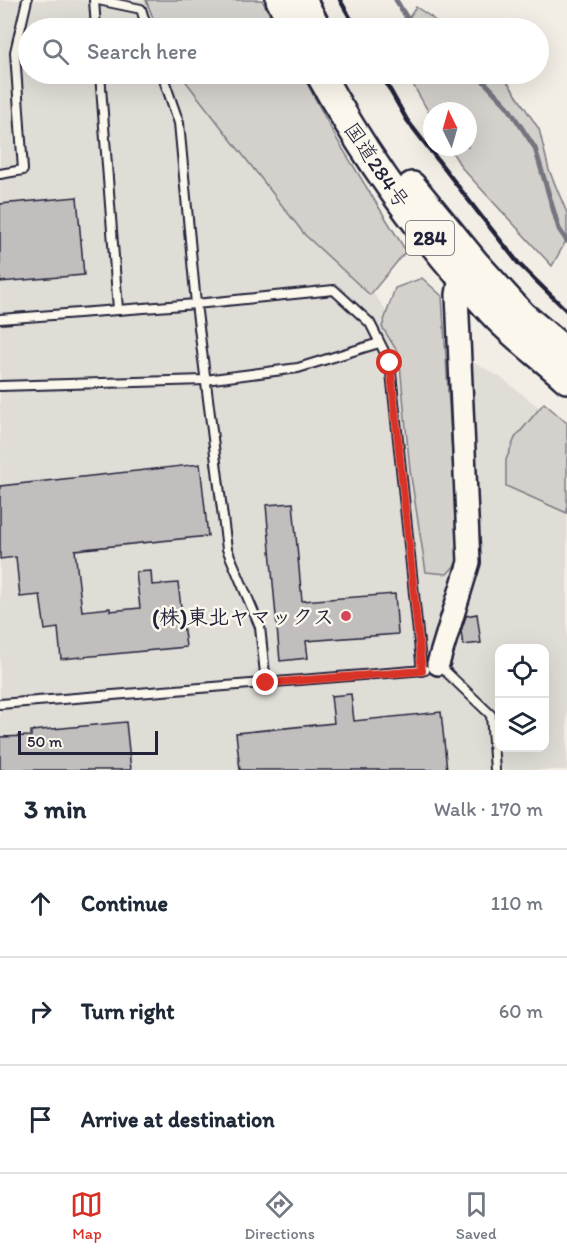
<!DOCTYPE html>
<meta charset="utf-8">
<style>
:root{--surface:#fff;--page:#f2f2f3;--text:#1f2937;--muted:#747a83;--line:#e0e1e3;--accent:#d93025}
body{margin:0;font-family:Itim,"Klee One",sans-serif;background:var(--page);color:var(--text)}
.controls{position:absolute;right:18px;bottom:18px;display:grid;overflow:hidden;border-radius:12px;box-shadow:0 6px 24px #0002}
.controls button{width:54px;height:54px;display:grid;place-items:center;padding:0;border:0;border-bottom:2px solid var(--line);background:var(--surface);color:var(--text);font:30px sans-serif}
.compass{position:absolute;left:423px;top:102px;width:54px;height:54px;border-radius:50%;background:var(--surface);box-shadow:0 6px 24px #0002;rotate:355deg}
.scale{position:absolute;left:18px;bottom:15px;width:140px;box-sizing:border-box;padding-left:6px;border:3px solid #22223b;border-top:0;font-size:16px;line-height:21px;white-space:nowrap;color:#22223b;-webkit-text-stroke:4px #fbf7ec;paint-order:stroke}
.stop{position:absolute;width:18px;height:18px;margin:-14px;border:4px solid #d93025;border-radius:50%;background:#fff}
.stop.end{background:#d93025;border-color:#fff;box-shadow:0 2px 6px #0008}
.list{margin:0;padding:0;list-style:none}
h2{display:flex;justify-content:space-between;align-items:center;height:78px;margin:0;padding:0 24px;font-size:26px}
h2 small{font-size:20px;font-weight:400;color:var(--muted)}
.list li{display:grid;grid-template-columns:39px 1fr auto;gap:18px;align-items:center;box-sizing:border-box;height:108px;padding:0 24px;border-top:2px solid var(--line)}
.list b{display:block;font-size:22px;white-space:nowrap}
.list em{font-size:20px;font-style:normal;color:var(--muted)}
.icon{flex:none;width:33px;height:33px;fill:none;stroke:currentColor;stroke-width:2;stroke-linecap:round;stroke-linejoin:round}
.map{position:relative;flex:none;width:567px;height:770px;overflow:hidden}
.search{position:absolute;background:var(--surface);box-shadow:0 6px 24px #0002;left:18px;right:18px;top:18px;height:66px;display:flex;align-items:center;gap:15px;box-sizing:border-box;padding:0 21px;border-radius:33px;color:var(--muted);font-size:22px}
.sheet{height:402px;background:var(--surface)}
nav{display:flex;justify-content:space-around;align-items:center;box-sizing:border-box;height:84px;border-top:2px solid var(--line);background:var(--surface);font-size:16px;color:var(--muted)}
nav a{display:grid;justify-items:center;gap:3px}
nav .on{color:var(--accent)}
.map>svg:first-child{display:block}
</style>
<div class="map">
<svg width="567" height="770" viewBox="0 0 567 770">
<rect width="100%" height="100%" fill="#f2eee5"/>
<filter id="ink" filterUnits="userSpaceOnUse"><feTurbulence type="fractalNoise" baseFrequency=".0167" numOctaves="2"/><feDisplacementMap in="SourceGraphic" scale="12" xChannelSelector="R" yChannelSelector="G"/><feConvolveMatrix kernelMatrix="1 2 1 2 8 2 1 2 1" color-interpolation-filters="sRGB"/></filter>
<g filter="url(#ink)">
<path fill="#e0dcd6" fill-rule="evenodd" d="M0,0H171L190,28H28V74H221L308,202L390,316L500,377L567,429V770H0ZM500,648H544V748H500Z"/>
<g fill="#d4d1cc" stroke="#7b7a84" stroke-width="1.5">
<path d="M146,0H262L277,28H157Z"/>
<path d="M416,7L431,17L443,28H402Z"/>
<path d="M180,74H302L336,138L406,251L370,295L305,235Z"/>
<path d="M407,74H496L509,84L539,129L549,170L567,213V239L552,266L462,168L449,147H468V111H432V118Z"/>
<path d="M422,278L442,296L459,561L447,574L426,572L410,470L399,354L382,327L395,288Z"/>
<path d="M544,403L567,423V513L506,486V460L515,438Z"/>
</g>
<g fill="none" stroke-linecap="round" stroke-linejoin="round">
<g stroke="#76747f" stroke-width="5">
<path d="M396,0L413,28"/>
<path d="M477,74L508,107L535,148L559,229L567,241"/>
</g>
</g>
<g fill="#c2bebe" stroke="#22223b" stroke-width="1.5">
<path d="M77,197L84,275L0,282V204Z"/>
<path d="M200,464L208,536L75,550L82,611L110,608V611L140,608L136,572L151,571L152,585L178,583L186,647L61,659L58,628L45,630L40,595L20,597L16,557L0,559V486Z"/>
<path d="M293,503L302,601L395,594L398,634L306,641L308,658L280,661L266,505Z"/>
<path d="M477,614L481,643L463,645L461,631L466,616Z"/>
<path d="M351,694L354,721L441,712L447,770H240L236,733L334,723L331,696Z"/>
<path d="M126,722L131,770H0V737L31,736V731Z"/>
</g>
<g fill="none" stroke-linecap="round" stroke-linejoin="round">
<defs>
<g id="lane">
<path d="M94,0L96,28"/>
<path d="M98,0L141,9L147,28"/>
<path d="M100,74L118,309"/>
<path d="M162,74L179,123L196,304L227,549L260,627L266,683"/>
<path d="M0,174L23,170L15,52L27,0"/>
<path d="M0,319L196,304L334,290L370,323L390,363L422,671"/>
<path d="M0,386L205,380L298,368L379,343"/>
<path d="M439,665L491,715L495,770"/>
<path d="M0,704L425,670"/>
</g>
<path id="secondary" d="M438,664L469,562L457,295L460,276L468,269"/>
<g id="highway">
<path d="M280,0L296,28"/>
<path d="M302,0L317,28"/>
<path d="M320,74C367,160 425,240 492,312C513,335 543,357 567,379"/>
<path d="M412,186L475,263L522,315L567,353"/>
</g>
</defs>
<use href="#lane" stroke="#22223b" stroke-width="12"/>
<use href="#secondary" stroke="#22223b" stroke-width="26"/>
<use href="#highway" stroke="#22223b" stroke-width="32"/>
<use href="#lane" stroke="#fbf7ec" stroke-width="8"/>
<use href="#secondary" stroke="#fbf7ec" stroke-width="21"/>
<use href="#highway" stroke="#fbf7ec" stroke-width="27"/>
<g stroke="#22223b" stroke-width="4.5">
<path d="M340,0L356,28"/>
<path d="M381,74L407,120L477,211L519,264L567,311"/>
</g>
</g>
</g>
<g fill="none" stroke-linecap="round" stroke-linejoin="round" filter="url(#ink)">
<path stroke="#d93025" stroke-width="8" d="M266,683L422,671L390,363"/>
</g>
<circle fill="#d1495b" stroke="#fbf7ec" stroke-width="2" cx="346" cy="616" r="6"/>
<g text-anchor="middle" dominant-baseline="central" stroke-width="5" stroke-linejoin="round" paint-order="stroke">
<rect fill="#fbf7ec" stroke="#636270" stroke-width="1.5" x="406" y="221" width="48" height="34" rx="4.5"/>
<g font-size="20" font-weight="bold" fill="#22223b">
<text x="430" y="238">284</text>
</g>
<g font-size="21" fill="#22223b" stroke="#fbf7ec">
<text transform="translate(377 165) rotate(56)">国道284号</text>
</g>
<g font-size="21" font-weight="bold" fill="#22223b" stroke="#fbf7ec" text-anchor="end">
<text x="334" y="616">(株)東北ヤマックス</text>
</g>
</g>
</svg>
<div class="controls">
<button><svg class="icon" aria-label="locate" viewBox="0 0 24 24"><circle cx="12" cy="12" r="6"/><path d="M12 2v4M12 18v4M2 12h4M18 12h4"/></svg></button>
<button><svg class="icon" aria-label="layers" viewBox="0 0 24 24"><path d="M12 4l9 5-9 5-9-5zM3 14l9 5 9-5"/></svg></button>
</div>
<svg class="compass" viewBox="-18 -18 36 36"><path d="M0-13l5 13h-10z" fill="#e53935"/><path d="M0 13l5-13h-10z" fill="#747a83"/></svg>
<div class="scale">50 m</div>
<div class="stop" style="left:390px;top:363px"></div>
<div class="stop end" style="left:266px;top:683px"></div>
<div class="search"><svg class="icon" aria-label="search" viewBox="0 0 24 24"><circle cx="10" cy="10" r="6"/><path d="M15 15l6 6"/></svg>Search here</div>
</div>
<section class="sheet">
<h2>3 min<small>Walk · 170 m</small></h2>
<ul class="list">
<li><svg class="icon" aria-label="ahead" viewBox="0 0 24 24"><path d="M12 20V5M6 11l6-6 6 6"/></svg><div><b>Continue</b></div><em>110 m</em></li>
<li><svg class="icon" aria-label="right" viewBox="0 0 24 24"><path d="M7 20v-9h11M14 6l5 5-5 5"/></svg><div><b>Turn right</b></div><em>60 m</em></li>
<li><svg class="icon" aria-label="arrive" viewBox="0 0 24 24"><path d="M6 21V4h12l-3 4 3 4H6"/></svg><div><b>Arrive at destination</b></div></li>
</ul>
</section>
<nav>
<a class="on"><svg class="icon" aria-label="map" viewBox="0 0 24 24"><path d="M3 6l6-2 6 2 6-2v14l-6 2-6-2-6 2zM9 4v14M15 6v14"/></svg>Map</a>
<a><svg class="icon" aria-label="directions" viewBox="0 0 24 24"><path d="M12 3l9 9-9 9-9-9zM9 14v-3h6M13 9l2 2-2 2"/></svg>Directions</a>
<a><svg class="icon" aria-label="saved" viewBox="0 0 24 24"><path d="M7 4h10v16l-5-4-5 4z"/></svg>Saved</a>
</nav>
